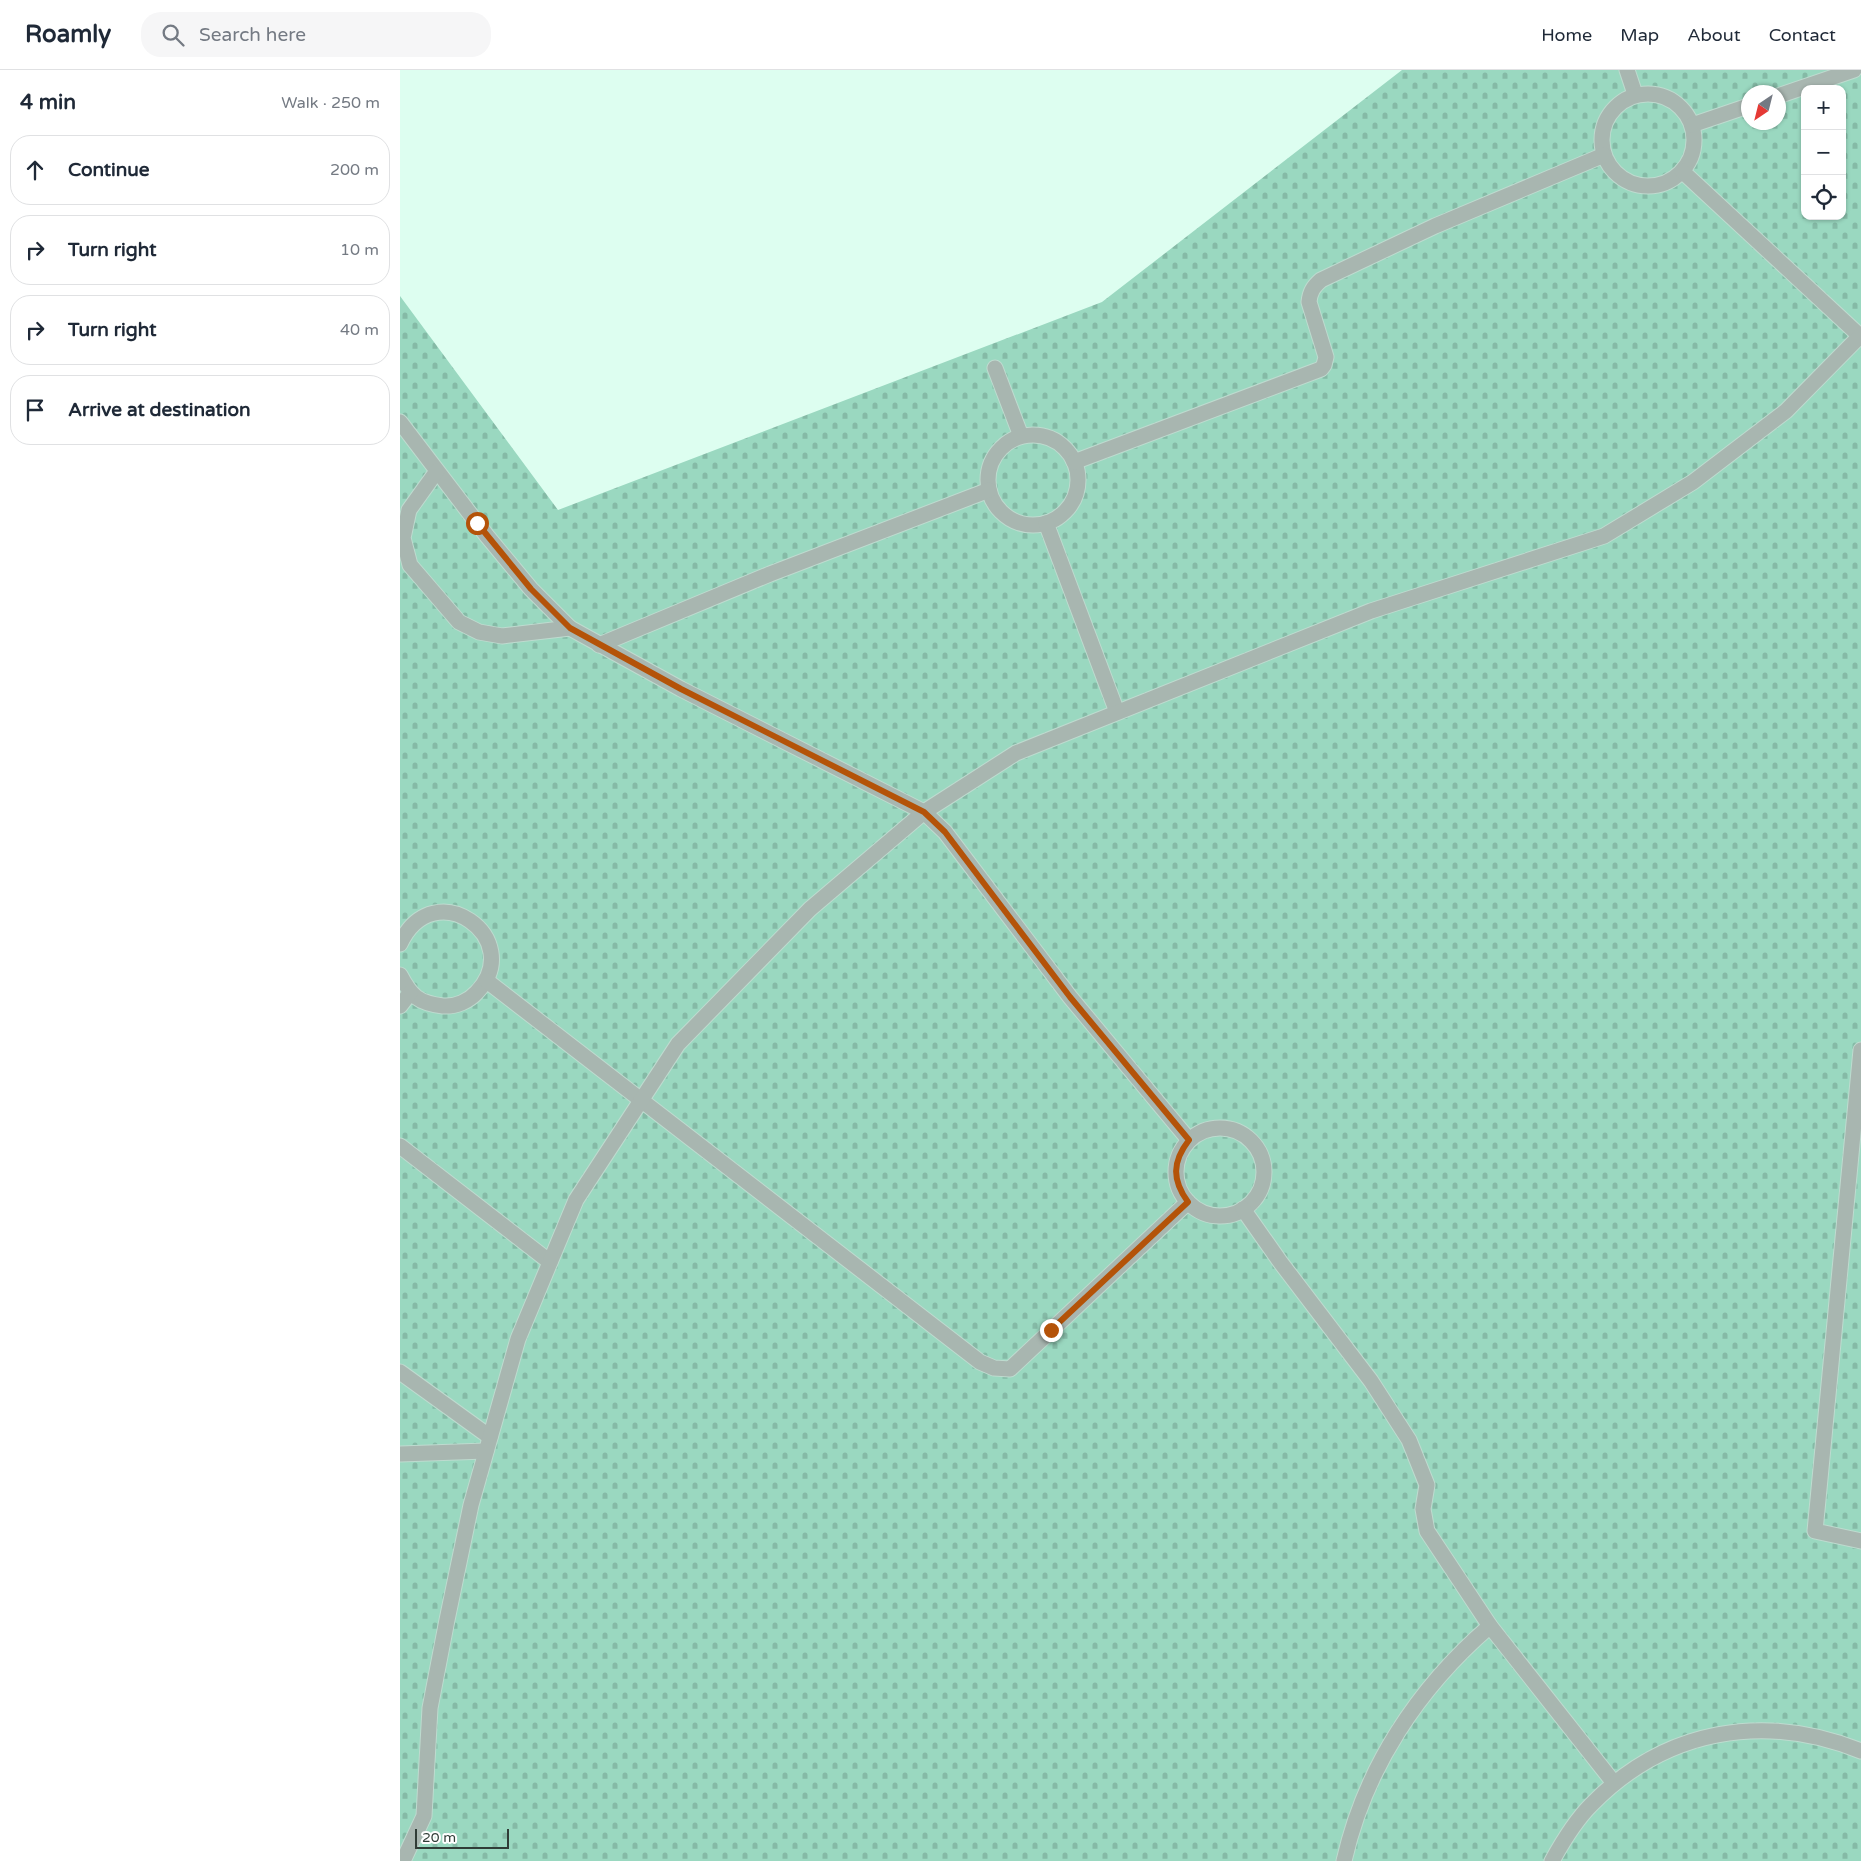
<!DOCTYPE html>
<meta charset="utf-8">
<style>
:root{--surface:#fff;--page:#f6f6f7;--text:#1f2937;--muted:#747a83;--line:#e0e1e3}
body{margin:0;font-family:"Varela Round",sans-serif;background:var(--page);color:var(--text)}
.controls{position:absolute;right:15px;top:15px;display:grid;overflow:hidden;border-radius:10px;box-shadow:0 1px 4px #0004}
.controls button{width:45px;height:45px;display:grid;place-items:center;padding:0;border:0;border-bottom:1px solid var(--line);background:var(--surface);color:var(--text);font:25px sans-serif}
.compass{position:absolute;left:1341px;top:15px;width:45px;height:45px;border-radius:50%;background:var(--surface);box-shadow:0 1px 4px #0004;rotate:215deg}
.scale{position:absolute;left:15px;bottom:12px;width:94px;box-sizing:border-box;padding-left:5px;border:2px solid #303d37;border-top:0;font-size:14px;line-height:18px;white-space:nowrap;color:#303d37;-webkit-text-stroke:4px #fff;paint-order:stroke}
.stop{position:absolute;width:15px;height:15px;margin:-11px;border:4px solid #b45309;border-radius:50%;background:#fff}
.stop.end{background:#b45309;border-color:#fff;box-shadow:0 1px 5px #0008}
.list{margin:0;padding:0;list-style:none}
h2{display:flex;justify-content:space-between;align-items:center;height:65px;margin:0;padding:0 20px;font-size:21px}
h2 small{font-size:16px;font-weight:400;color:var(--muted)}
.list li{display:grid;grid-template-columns:32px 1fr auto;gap:15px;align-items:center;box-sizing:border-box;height:70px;margin:0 10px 10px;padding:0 10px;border:1px solid var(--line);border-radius:20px}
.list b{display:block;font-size:19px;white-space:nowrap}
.list em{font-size:16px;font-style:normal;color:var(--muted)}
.icon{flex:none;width:28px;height:28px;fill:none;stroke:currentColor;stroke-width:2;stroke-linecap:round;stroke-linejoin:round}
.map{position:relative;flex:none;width:1461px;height:1791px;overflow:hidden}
header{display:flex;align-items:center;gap:30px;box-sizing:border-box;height:70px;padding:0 25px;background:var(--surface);border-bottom:1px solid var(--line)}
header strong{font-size:24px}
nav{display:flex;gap:28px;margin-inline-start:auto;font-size:18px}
.search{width:350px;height:45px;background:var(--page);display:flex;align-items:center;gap:12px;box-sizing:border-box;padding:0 18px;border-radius:20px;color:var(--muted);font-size:19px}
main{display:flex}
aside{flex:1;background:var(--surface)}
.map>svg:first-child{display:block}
</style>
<header>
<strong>Roamly</strong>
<div class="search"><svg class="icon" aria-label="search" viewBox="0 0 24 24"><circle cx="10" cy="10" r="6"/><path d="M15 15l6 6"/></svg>Search here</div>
<nav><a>Home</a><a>Map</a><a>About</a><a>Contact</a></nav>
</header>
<main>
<aside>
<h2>4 min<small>Walk · 250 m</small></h2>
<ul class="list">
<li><svg class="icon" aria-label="ahead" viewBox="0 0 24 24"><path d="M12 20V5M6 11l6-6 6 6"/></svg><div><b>Continue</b></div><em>200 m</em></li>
<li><svg class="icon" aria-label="right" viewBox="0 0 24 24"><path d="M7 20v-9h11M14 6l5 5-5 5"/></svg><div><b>Turn right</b></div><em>10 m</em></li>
<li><svg class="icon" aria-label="right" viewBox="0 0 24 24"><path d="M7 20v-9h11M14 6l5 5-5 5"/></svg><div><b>Turn right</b></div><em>40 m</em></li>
<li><svg class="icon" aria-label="arrive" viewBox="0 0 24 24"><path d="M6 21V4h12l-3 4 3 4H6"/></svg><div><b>Arrive at destination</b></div></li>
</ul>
</aside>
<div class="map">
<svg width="1461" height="1791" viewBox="0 0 1461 1791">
<defs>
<pattern id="cemetery-stones" width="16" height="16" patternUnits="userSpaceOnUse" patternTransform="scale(1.25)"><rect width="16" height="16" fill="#9ad8c0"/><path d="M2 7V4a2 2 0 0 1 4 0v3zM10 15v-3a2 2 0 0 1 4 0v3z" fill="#85baa6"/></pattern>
</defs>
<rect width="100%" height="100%" fill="#ddfef0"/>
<path fill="url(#cemetery-stones)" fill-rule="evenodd" d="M1002,0H1461V1791H0V226L158,440L702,232ZM1405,19H1442V146H1405ZM1348,22H1378V52H1348Z"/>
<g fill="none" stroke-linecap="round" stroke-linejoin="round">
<defs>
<g id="lane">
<path d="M1227,0L1235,24"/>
<circle cx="1248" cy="70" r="46"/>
<path d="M1378,26L1454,0"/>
<path d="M1292,55L1348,36"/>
<path d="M1282,101L1460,266"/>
<path d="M595,298L621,366"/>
<path d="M0,352L87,466L131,519L170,558L281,619L524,742L545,762L670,927L789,1070"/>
<circle cx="633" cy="410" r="45"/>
<path d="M674,392L921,299L924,295L926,287L909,232C910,222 913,217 921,210L1035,156L1204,85"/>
<path d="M37,401L9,440L3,468L10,495L59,552L79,562L102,566L170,558"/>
<path d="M646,453L717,642"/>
<path d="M199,575L370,504L589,420"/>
<path d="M0,874C34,801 127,869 77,922C69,931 56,937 43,936C18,933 11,926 0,905"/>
<path d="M87,911L580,1292L594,1298L610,1299L788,1132"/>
<path d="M0,936L10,923"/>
<path d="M1461,980L1415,1461L1461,1471"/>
<circle cx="820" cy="1102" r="44"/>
<path d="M0,1076L150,1192"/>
<path d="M843,1139L881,1193L971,1311L1009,1370L1027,1415L1023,1439L1027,1461L1090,1556L1214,1713"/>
<path d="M0,1302L90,1367"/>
<path d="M0,1384L86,1381"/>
<path d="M3,1791L24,1746L30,1638L47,1550L71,1435L118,1269L176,1130L278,974L410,839L524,742L616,683L971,541L1204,466L1293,412L1386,341L1461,265"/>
<path d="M944,1791C965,1698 1018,1618 1090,1556"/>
<path d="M1152,1791C1163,1771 1175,1751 1191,1735C1265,1659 1364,1642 1461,1681"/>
</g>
</defs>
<use href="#lane" stroke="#bedbcf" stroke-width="17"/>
<use href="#lane" stroke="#a8b6b0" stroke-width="15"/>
</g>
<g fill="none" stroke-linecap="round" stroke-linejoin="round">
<path stroke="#b45309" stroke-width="6" d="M77,453L131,519L170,558L281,619L524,742L545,762L670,927L789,1070C772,1092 772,1110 788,1132L651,1260"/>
</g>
</svg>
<div class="controls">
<button>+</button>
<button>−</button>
<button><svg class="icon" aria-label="locate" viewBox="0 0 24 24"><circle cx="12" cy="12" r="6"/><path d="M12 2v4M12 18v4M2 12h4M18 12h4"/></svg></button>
</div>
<svg class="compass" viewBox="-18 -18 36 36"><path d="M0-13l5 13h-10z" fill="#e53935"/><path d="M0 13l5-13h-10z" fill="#747a83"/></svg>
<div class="scale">20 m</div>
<div class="stop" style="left:77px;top:453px"></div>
<div class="stop end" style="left:651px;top:1260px"></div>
</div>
</main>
